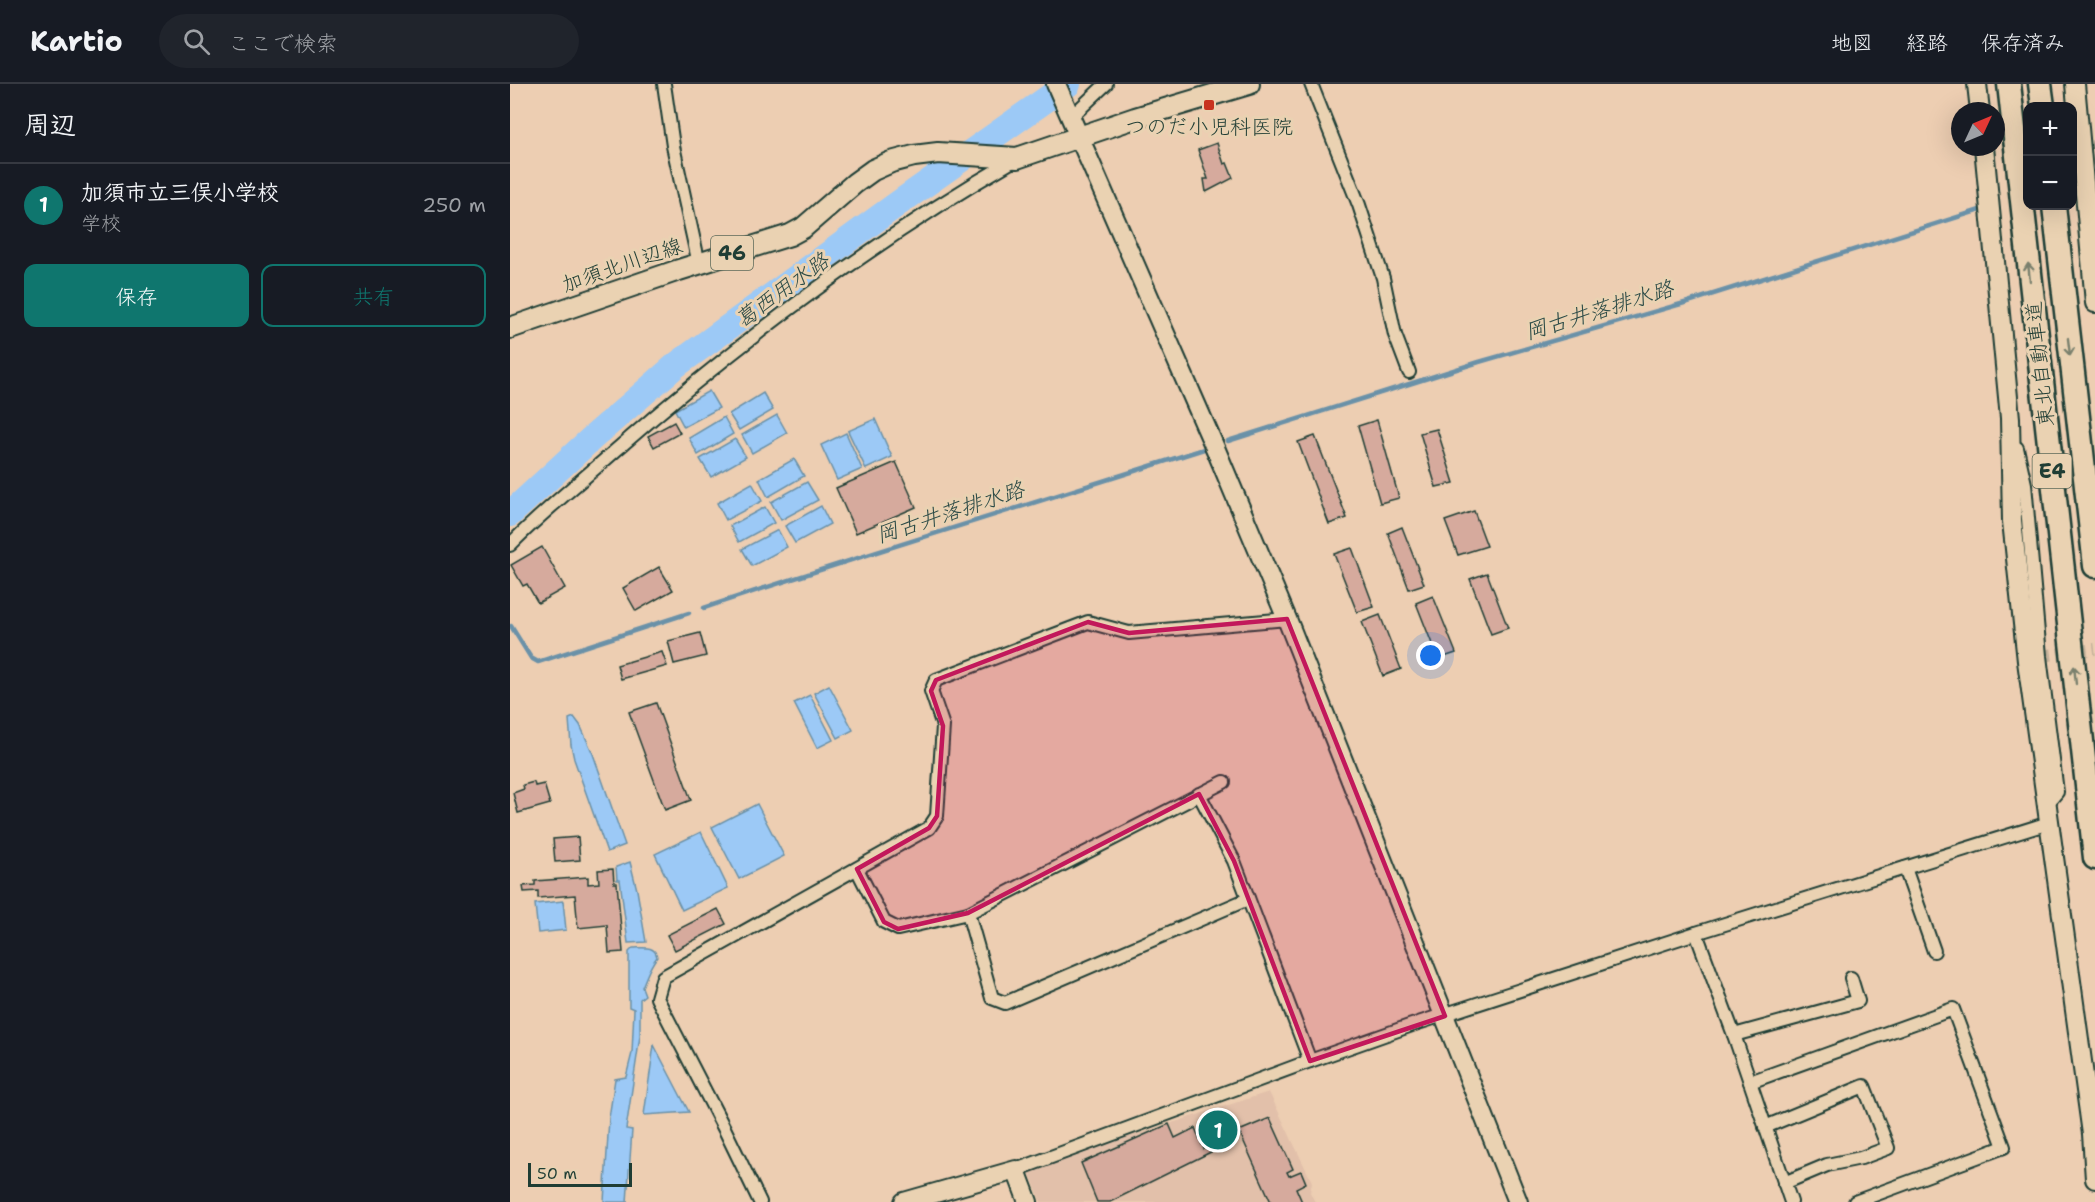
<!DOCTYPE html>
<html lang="ja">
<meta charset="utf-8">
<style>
:root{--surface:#171b24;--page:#20242c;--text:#f1f3f6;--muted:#9ea1a6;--line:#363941;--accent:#0f766e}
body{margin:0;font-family:"Shantell Sans","Klee One",sans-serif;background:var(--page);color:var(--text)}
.controls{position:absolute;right:18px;top:18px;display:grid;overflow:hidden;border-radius:12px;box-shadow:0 6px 24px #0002}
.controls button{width:54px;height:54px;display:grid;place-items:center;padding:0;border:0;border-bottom:2px solid var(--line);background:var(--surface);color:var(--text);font:30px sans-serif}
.compass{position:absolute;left:1441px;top:18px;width:54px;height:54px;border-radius:50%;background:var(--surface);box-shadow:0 6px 24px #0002;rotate:46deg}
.scale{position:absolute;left:18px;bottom:15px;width:104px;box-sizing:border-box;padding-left:6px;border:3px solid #1f3d34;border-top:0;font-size:16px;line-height:21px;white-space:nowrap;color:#1f3d34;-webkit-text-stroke:4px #ead2b2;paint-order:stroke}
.you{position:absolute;left:921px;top:572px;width:21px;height:21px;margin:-15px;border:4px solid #fff;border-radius:50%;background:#1a73e8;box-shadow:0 0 0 9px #1a73e833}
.badge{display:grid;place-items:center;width:39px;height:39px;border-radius:50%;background:var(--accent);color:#fff;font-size:20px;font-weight:700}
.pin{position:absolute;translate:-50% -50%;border:3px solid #fff;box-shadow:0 2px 6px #0006}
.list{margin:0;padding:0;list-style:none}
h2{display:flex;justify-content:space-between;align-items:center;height:78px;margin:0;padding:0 24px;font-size:26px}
h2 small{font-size:20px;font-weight:400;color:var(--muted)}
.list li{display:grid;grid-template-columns:39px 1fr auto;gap:18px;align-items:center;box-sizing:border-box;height:84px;padding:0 24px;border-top:2px solid var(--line)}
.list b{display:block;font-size:22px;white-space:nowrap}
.list p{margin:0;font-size:20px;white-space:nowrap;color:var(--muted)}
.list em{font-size:20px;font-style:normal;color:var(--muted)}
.actions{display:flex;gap:12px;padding:18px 24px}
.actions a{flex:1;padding:14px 0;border:2px solid var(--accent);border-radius:12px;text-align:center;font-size:21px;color:var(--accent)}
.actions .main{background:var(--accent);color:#fff}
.icon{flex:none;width:33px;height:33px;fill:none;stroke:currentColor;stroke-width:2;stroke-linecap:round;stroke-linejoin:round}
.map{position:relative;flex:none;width:1585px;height:1118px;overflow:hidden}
header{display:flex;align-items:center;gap:36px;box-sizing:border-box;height:84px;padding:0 30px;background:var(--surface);border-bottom:2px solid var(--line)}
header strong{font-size:28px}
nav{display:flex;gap:33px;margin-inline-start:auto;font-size:21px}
.search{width:420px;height:54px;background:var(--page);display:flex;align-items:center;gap:15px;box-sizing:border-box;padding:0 21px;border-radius:33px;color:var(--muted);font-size:22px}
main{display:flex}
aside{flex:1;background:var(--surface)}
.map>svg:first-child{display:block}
</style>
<header>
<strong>Kartio</strong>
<div class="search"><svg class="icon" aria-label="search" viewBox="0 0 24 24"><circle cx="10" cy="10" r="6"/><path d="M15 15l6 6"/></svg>ここで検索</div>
<nav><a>地図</a><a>経路</a><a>保存済み</a></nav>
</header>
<main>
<aside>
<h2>周辺<small></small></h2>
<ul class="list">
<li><span class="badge">1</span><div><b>加須市立三俣小学校</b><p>学校</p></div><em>250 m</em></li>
</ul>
<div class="actions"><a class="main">保存</a><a>共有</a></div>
</aside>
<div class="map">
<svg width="1585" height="1118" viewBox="0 0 1585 1118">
<rect width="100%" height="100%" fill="#edceb2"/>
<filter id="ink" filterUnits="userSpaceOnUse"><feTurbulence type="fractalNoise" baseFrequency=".0167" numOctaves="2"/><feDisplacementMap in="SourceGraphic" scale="12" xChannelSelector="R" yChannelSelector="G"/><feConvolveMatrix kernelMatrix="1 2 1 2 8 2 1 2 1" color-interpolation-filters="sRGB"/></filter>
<g filter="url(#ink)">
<path fill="#e2c0aa" d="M759,1008L802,1098L800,1108L805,1118H531L518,1085Z"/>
<g fill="#9cc9f6" stroke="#6a91a8" stroke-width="1.5">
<path d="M199,307L209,324L174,343L165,326Z"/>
<path d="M253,309L263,326L229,346L219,330Z"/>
<path d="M267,331L277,349L242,369L232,351Z"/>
<path d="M214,333L223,350L188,371L179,354Z"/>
<path d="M365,335L382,373L356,385L338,347Z"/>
<path d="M336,349L352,385L327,396L311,361Z"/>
<path d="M225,355L236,373L201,393L190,375Z"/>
<path d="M284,375L294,392L258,413L249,395Z"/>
<path d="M297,398L308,416L271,436L261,418Z"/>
<path d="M242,399L252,417L216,436L207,419Z"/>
<path d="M311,422L320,440L285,459L275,442Z"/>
<path d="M255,423L264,439L229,458L220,442Z"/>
<path d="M268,446L277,463L242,482L232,465Z"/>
<path d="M319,601L343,646L328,654L304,609Z"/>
<path d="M300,611L323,656L307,664L284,619Z"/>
<path d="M64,633L70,641L83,670L115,761L97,768L64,675L61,661L59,635Z"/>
<path d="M247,720L274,772L229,795L202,743Z"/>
<path d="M191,748L218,804L172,826L145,770Z"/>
<path d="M120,778L127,806L136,858L118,859L110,796H107L106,783Z"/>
<path d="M53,817L56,846L28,849L25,820Z"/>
<path d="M123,864C133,864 145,861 147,873C139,883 137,892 132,903L135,911L130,915V952L116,1045L122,1046L117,1118H94L99,1034L105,995L116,993L122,969L124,925L119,923V868Z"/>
<path d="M144,961L179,1028L134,1031Z"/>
</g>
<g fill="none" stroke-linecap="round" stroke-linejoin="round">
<g stroke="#6a91a8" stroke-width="4.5">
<path d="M1584,87H1585"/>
<path d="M718,357L969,278L1178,218L1470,126"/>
<path d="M194,524C361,468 529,418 697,364"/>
<path d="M1,542L21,574L28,578L179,529"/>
</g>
<path stroke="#9cc9f6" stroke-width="26" d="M0,430L81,355L165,282L386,121L558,0"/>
</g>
<g fill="#d6aa9d" stroke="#1f3d34" stroke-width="1.5">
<path d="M707,59L714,80L717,79L723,94L696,108L694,95H698L688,66Z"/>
<path d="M867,336L889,414L870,419L848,342Z"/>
<path d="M164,338L170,349L144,363L138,352Z"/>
<path d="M927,345L944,399L926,403L910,349Z"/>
<path d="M805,352L837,434L819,440L788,358Z"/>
<path d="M386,378L406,423L346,449L326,404Z"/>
<path d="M964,427L977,462L948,471L935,437Z"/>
<path d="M892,443L914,500L899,505L878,449Z"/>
<path d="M32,463L55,504L28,519L17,500L13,502L1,481Z"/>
<path d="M842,464L864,523L847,528L824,470Z"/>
<path d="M149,483L163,506L126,527L113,504Z"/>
<path d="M977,489L998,544L981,550L960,495Z"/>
<path d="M923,512L946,569L928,575L906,519Z"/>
<path d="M870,531L891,585L873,592L852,538Z"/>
<path d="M190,549L196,572L164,580L158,557Z"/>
<path d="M152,568L157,582L111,595L107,581Z"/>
<path d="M146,619L181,716L155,726L119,628Z"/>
<path d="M24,698L25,702L34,700L40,720L8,729L3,709L14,705L13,701Z"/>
<path d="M68,753L70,776L45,778L43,755Z"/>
<path d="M103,785L104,799H107L113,868L99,869L97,841L68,844L65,811L28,814V807L14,808L13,802L25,801V797L78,793V800L89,799L88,786Z"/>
<path d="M208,825L216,840L165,866L157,851Z"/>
<path d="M760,1034L783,1085L777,1088L779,1092L791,1087L796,1099L786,1104L792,1118H761L729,1047Z"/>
<path d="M659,1040L665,1054L685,1044L694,1065L726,1049L727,1055L600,1118H587L571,1079Z"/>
</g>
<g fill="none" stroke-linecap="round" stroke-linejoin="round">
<path stroke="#c4b199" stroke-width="12" stroke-dasharray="12 6" stroke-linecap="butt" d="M1530,572L1585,565"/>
<defs>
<g id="street">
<path d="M154,0L163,62L189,180"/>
<path d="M801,0L849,121L873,194L885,251L899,288"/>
<path d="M560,34L596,0"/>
<path d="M1507,364L1515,400L1530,572L1547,708L1537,720"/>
<path d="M0,461C33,427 70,398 105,367C229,258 363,157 506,75"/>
<path d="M689,710L724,777L800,977"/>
<path d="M1395,784L1424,867"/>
<path d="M347,785L374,838L388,845L458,829L714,698"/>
<path d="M458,829L482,914L495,919L738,815"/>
<path d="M1186,849L1224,951L1281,1118"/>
<path d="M1224,951L1348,917L1341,894"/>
<path d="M1240,998L1443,925L1494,1063L1345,1118"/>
<path d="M1255,1043L1354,1002L1378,1064L1351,1074L1317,1081L1274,1099"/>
<path d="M506,1086L800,977L902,941L1186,849L1539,739"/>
<path d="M250,1118L215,1046L147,914L153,893L419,744L427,732L433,642L421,607L426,596L578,538L619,549L777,535"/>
</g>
<g id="secondary">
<path d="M546,0L706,366L777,535L1008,1118"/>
<path d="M1467,0L1470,27"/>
<path d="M1565,0L1585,219"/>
<path d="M1474,63L1500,334L1502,437L1517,577L1582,1050L1585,1095"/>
<path d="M394,1118L506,1086L518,1118"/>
</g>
<path id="primary" d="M0,244L169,186L280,151L293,144L345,99L363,86L381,78L404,72L428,69L507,74L625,34L739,0"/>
<g id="highway">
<path d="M1499,0L1585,774"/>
<path d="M1530,0L1533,22"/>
<path d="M1544,122L1585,482"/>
</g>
</defs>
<use href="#street" stroke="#1f3d34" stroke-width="16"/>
<use href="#secondary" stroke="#1f3d34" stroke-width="22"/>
<use href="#primary" stroke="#1f3d34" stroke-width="24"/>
<use href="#highway" stroke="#1f3d34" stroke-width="27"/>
<use href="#street" stroke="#ead2b2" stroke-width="12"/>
<use href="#secondary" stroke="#ead2b2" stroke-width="18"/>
<use href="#primary" stroke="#ead2b2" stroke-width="20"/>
<use href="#highway" stroke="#ead2b2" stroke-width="22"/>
</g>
<defs><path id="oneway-shaft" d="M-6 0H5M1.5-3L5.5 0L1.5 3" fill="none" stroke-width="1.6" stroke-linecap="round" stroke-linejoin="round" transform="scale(1.5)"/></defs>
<g stroke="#7a806d">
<use href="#oneway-shaft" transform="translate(1519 188) rotate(-96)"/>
<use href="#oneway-shaft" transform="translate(1559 263) rotate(83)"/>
<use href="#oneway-shaft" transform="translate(1565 591) rotate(-96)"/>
</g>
</g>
<path fill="#c2185b" fill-opacity="0.2" stroke="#c2185b" stroke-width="4.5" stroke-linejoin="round" d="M777,535L935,932L800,977L724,777L689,710L458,829L388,845L374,838L347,785L419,744L427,732L433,642L421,607L426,596L578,538L619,549Z"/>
<rect fill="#c8321e" stroke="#ead2b2" stroke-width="2" x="693" y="15" width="12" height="12" rx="3"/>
<g text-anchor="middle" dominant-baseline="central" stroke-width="6" stroke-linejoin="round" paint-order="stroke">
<g fill="#ead2b2" stroke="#5c6a5a" stroke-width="1.5">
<rect x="201" y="152" width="42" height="34" rx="4.5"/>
<rect x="1522.5" y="370" width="39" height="34" rx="4.5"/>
</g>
<g font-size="20" font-weight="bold" fill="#1f3d34">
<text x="222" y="169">46</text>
<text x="1542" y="387">E4</text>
</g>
<g font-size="21" fill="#1f3d34" stroke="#ead2b2">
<text x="699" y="43">つのだ小児科医院</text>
</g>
<g font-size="21" fill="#1f3d34" stroke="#ead2b2">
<text transform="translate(112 181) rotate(-19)">加須北川辺線</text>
<text transform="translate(1530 280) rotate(-96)">東北自動車道</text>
</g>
<g font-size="22" font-style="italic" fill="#2c4b47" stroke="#ead2b2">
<text transform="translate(272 206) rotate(-36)">葛西用水路</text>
<text transform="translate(1089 226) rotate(-17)">岡古井落排水路</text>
<text transform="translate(440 428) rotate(-18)">岡古井落排水路</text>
</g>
</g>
</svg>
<div class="controls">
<button>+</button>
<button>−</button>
</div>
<svg class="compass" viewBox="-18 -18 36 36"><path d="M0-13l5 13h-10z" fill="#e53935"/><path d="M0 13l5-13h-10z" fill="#9ea1a6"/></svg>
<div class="scale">50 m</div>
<div class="you"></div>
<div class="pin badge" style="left:708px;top:1046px">1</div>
</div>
</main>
